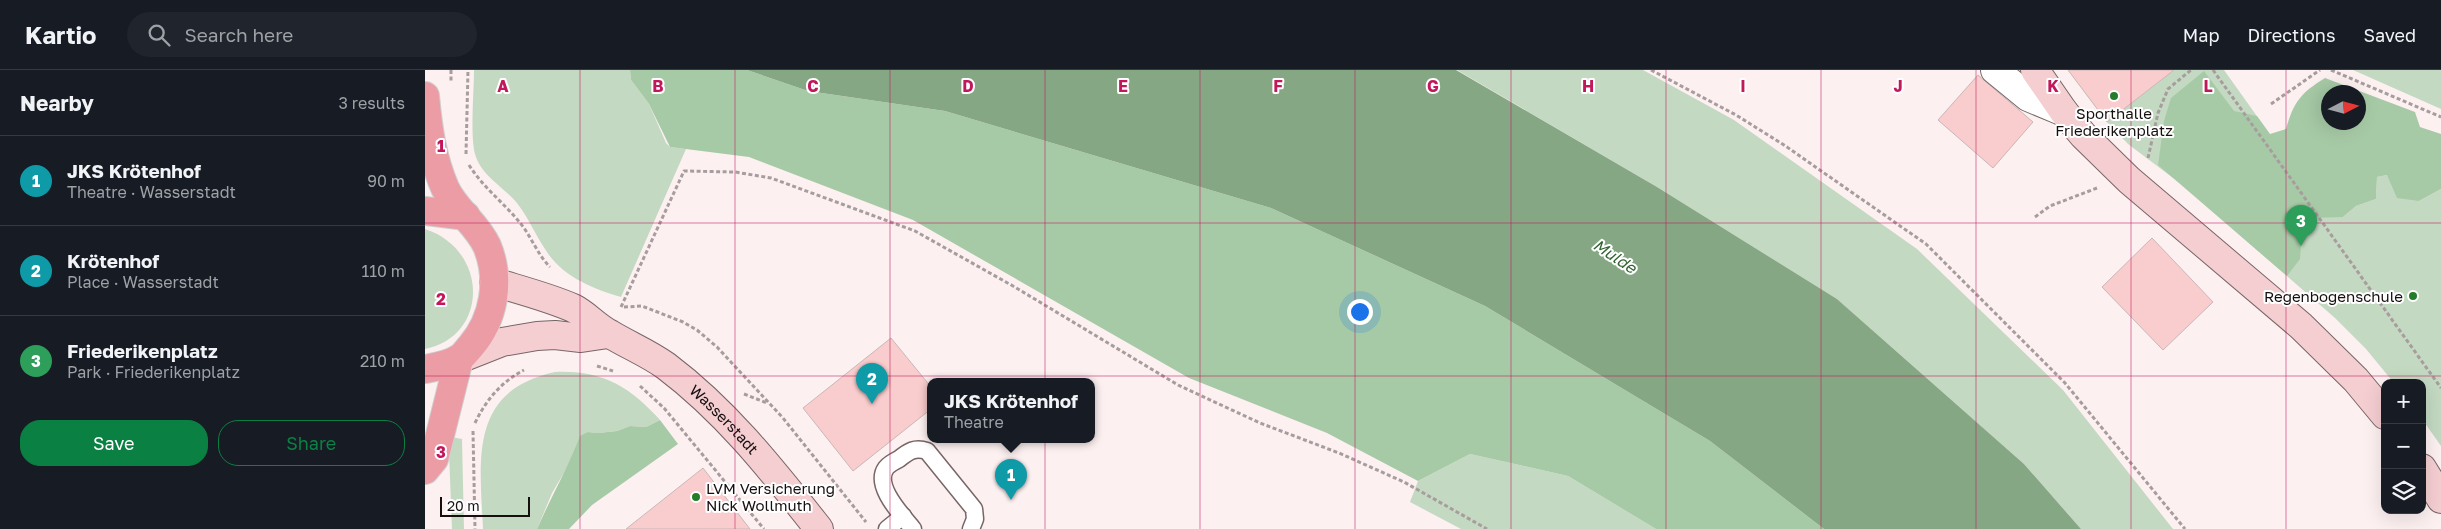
<!DOCTYPE html>
<meta charset="utf-8">
<style>
:root{--surface:#171b24;--page:#20242c;--text:#f1f3f6;--muted:#9ea1a6;--line:#363941;--accent:#0b8043}
body{margin:0;font-family:"Golos Text",sans-serif;background:var(--page);color:var(--text)}
.controls{position:absolute;right:15px;bottom:15px;display:grid;overflow:hidden;border-radius:10px;box-shadow:0 5px 20px #0002}
.controls button{width:45px;height:45px;display:grid;place-items:center;padding:0;border:0;border-bottom:1px solid var(--line);background:var(--surface);color:var(--text);font:25px sans-serif}
.compass{position:absolute;left:1896px;top:15px;width:45px;height:45px;border-radius:50%;background:var(--surface);box-shadow:0 5px 20px #0002;rotate:84deg}
.scale{position:absolute;left:15px;bottom:12px;width:90px;box-sizing:border-box;padding-left:5px;border:2px solid #160f0f;border-top:0;font-size:14px;line-height:18px;white-space:nowrap;color:#160f0f;-webkit-text-stroke:4px #fff;paint-order:stroke}
.you{position:absolute;left:934px;top:241px;width:18px;height:18px;margin:-12px;border:4px solid #fff;border-radius:50%;background:#1a73e8;box-shadow:0 0 0 8px #1a73e833}
.badge{display:grid;place-items:center;width:32px;height:32px;border-radius:50%;background:var(--accent);color:#fff;font-size:16px;font-weight:700}
.pin{position:absolute;translate:-50% -41px;filter:drop-shadow(0 1px 2px #0008)}
.pin::after{content:'';position:absolute;top:26px;width:18px;height:15px;background:inherit;clip-path:polygon(0 0,100% 0,50% 100%)}
.popup{position:absolute;left:502px;top:308px;width:168px;height:65px;box-sizing:border-box;display:grid;place-content:center;border-radius:10px;background:var(--surface);filter:drop-shadow(0 1px 4px #0005);font-size:16px;white-space:nowrap;color:var(--muted)}
.popup b{font-size:19px;color:var(--text)}
.popup::after{content:'';position:absolute;left:50%;top:100%;margin-left:-10px;border:10px solid transparent;border-top-color:var(--surface)}
.list{margin:0;padding:0;list-style:none}
h2{display:flex;justify-content:space-between;align-items:center;height:65px;margin:0;padding:0 20px;font-size:21px}
h2 small{font-size:16px;font-weight:400;color:var(--muted)}
.list li{display:grid;grid-template-columns:32px 1fr auto;gap:15px;align-items:center;box-sizing:border-box;height:90px;padding:0 20px;border-top:1px solid var(--line)}
.list b{display:block;font-size:19px;white-space:nowrap}
.list p{margin:0;font-size:16px;white-space:nowrap;color:var(--muted)}
.list em{font-size:16px;font-style:normal;color:var(--muted)}
.actions{display:flex;gap:10px;padding:15px 20px}
.actions a{flex:1;padding:11px 0;border:1px solid var(--accent);border-radius:20px;text-align:center;font-size:18px;color:var(--accent)}
.actions .main{background:var(--accent);color:#fff}
.icon{flex:none;width:28px;height:28px;fill:none;stroke:currentColor;stroke-width:2;stroke-linecap:round;stroke-linejoin:round}
.map{position:relative;flex:none;width:2016px;height:459px;overflow:hidden}
header{display:flex;align-items:center;gap:30px;box-sizing:border-box;height:70px;padding:0 25px;background:var(--surface);border-bottom:1px solid var(--line)}
header strong{font-size:24px}
nav{display:flex;gap:28px;margin-inline-start:auto;font-size:18px}
.search{width:350px;height:45px;background:var(--page);display:flex;align-items:center;gap:12px;box-sizing:border-box;padding:0 18px;border-radius:28px;color:var(--muted);font-size:19px}
main{display:flex}
aside{flex:1;background:var(--surface)}
.map>svg:first-child{display:block}
</style>
<header>
<strong>Kartio</strong>
<div class="search"><svg class="icon" aria-label="search" viewBox="0 0 24 24"><circle cx="10" cy="10" r="6"/><path d="M15 15l6 6"/></svg>Search here</div>
<nav><a>Map</a><a>Directions</a><a>Saved</a></nav>
</header>
<main>
<aside>
<h2>Nearby<small>3 results</small></h2>
<ul class="list">
<li><span class="badge" style="background:#0f9aa8">1</span><div><b>JKS Krötenhof</b><p>Theatre · Wasserstadt</p></div><em>90 m</em></li>
<li><span class="badge" style="background:#0f9aa8">2</span><div><b>Krötenhof</b><p>Place · Wasserstadt</p></div><em>110 m</em></li>
<li><span class="badge" style="background:#2e9e5b">3</span><div><b>Friederikenplatz</b><p>Park · Friederikenplatz</p></div><em>210 m</em></li>
</ul>
<div class="actions"><a class="main">Save</a><a>Share</a></div>
</aside>
<div class="map">
<svg width="2016" height="459" viewBox="0 0 2016 459">
<rect width="100%" height="100%" fill="#fdf0f1"/>
<g fill="#c3d9c2">
<path d="M49,0H205L206,10L224,34L241,73L245,77L261,79L196,227C168,219 136,206 120,179C110,164 103,147 92,133C79,117 56,106 50,84C45,63 49,23 49,0Z"/>
<path d="M1032,0H1218L1309,50L1492,179L1638,320L1748,459H1656L1599,394L1412,229L1232,117Z"/>
<path d="M1643,0H1799L1903,146L1918,147L1931,136L1951,129L1952,107L1962,105L1994,131L2016,119V376L1997,349V313H1969L1941,279L1910,248L1756,114L1703,74L1682,52Z"/>
<path d="M1928,0H2016V39Z"/>
<path d="M0,159C64,180 64,266 0,279Z"/>
<path d="M130,302C177,300 204,316 235,350L221,357L205,356L192,361L173,363L163,362L127,423L112,459H58C55,390 43,321 130,302Z"/>
<path d="M26,367L37,369L39,459H27L24,382Z"/>
<path d="M1045,384L1143,406L1231,459H1036L985,432L993,411Z"/>
</g>
<g fill="#a7caa6" fill-rule="evenodd">
<path d="M205,0H322L383,21L520,41L846,138L1060,236L1285,371L1399,459H1231L1143,406L1045,384L993,411L902,363L764,308L488,150L324,87L245,77L224,34L206,10Z"/>
<path d="M1779,1L1809,41L1832,46L1845,64L1861,59C1869,31 1876,23 1900,8L1990,42L1995,57L2016,64V119L1994,131L1972,128L1962,105L1952,107L1951,129L1931,136L1918,147L1884,148L1877,162L1875,189L1862,206L1733,95L1739,51L1746,28ZM1934,22V52H1904V22Z"/>
<path d="M235,350L253,374L167,435L144,459H112C126,427 143,398 155,366L163,362L173,363L192,361L205,356L221,357Z"/>
</g>
<path fill="#85a784" d="M322,0H1031L1232,117L1412,229L1599,394L1656,459H1399L1285,371L1060,236L846,138L520,41L383,21Z"/>
<g fill="#f9cccd" stroke="#cbb7b8">
<path d="M1643,0H1749L1682,52Z"/>
<path d="M1553,5L1608,52L1568,98L1513,50Z"/>
<path d="M1727,168L1788,232L1738,280L1677,217Z"/>
<path d="M466,268L506,317V339L428,401L378,338Z"/>
<path d="M278,398L325,459H201Z"/>
</g>
<g fill="none" stroke-linecap="round" stroke-linejoin="round">
<defs>
<g id="lane">
<path d="M462,459L478,446"/>
<path d="M488,459C478,446 448,416 461,398C464,394 470,391 474,389C484,381 490,377 502,381L549,439L550,449L546,459"/>
</g>
<path id="street" d="M1570,0L1603,27L1639,42"/>
<g id="secondary">
<path d="M1610,0L1639,42L1658,65L1704,110L1876,256L1931,310L1960,345"/>
<path id="s1" d="M69,212C95,220 123,227 148,238C162,245 171,257 185,264C203,275 223,283 241,296C302,342 347,400 394,459"/>
<path d="M34,289L77,272L112,266L130,265L156,268L183,264"/>
<path d="M1997,398L2016,429"/>
</g>
<g id="primary">
<path d="M0,26C3,58 7,88 20,118C30,140 52,154 62,176C76,210 69,249 46,276C42,280 38,287 33,289C24,295 10,297 0,299"/>
<path d="M0,141L41,146"/>
<path d="M0,400L9,389L34,289"/>
</g>
</defs>
<use href="#lane" stroke="#786667" stroke-width="19"/>
<use href="#street" stroke="#786667" stroke-width="30"/>
<use href="#secondary" stroke="#786667" stroke-width="30"/>
<use href="#primary" stroke="#d0cfcf" stroke-width="30"/>
<g stroke="#a89d9e" stroke-width="3" stroke-dasharray="4 2.5" stroke-linecap="butt">
<path d="M26,0V11"/>
<path d="M1226,0L1311,45L1359,75L1501,174L1640,313L1760,459"/>
<path d="M1788,0L2016,318"/>
<path d="M1906,0L2016,47"/>
<path d="M1846,34L1895,0"/>
<path d="M41,84L43,0"/>
<path d="M1723,88L1733,43L1743,19L1766,0"/>
<path d="M44,95C59,119 82,135 99,158C108,171 114,186 125,197"/>
<path d="M1610,147L1625,136L1672,118"/>
<path d="M196,237L259,101L310,102L346,108L490,161L588,216L753,315L835,353L914,383L979,412L1062,459"/>
<path d="M199,237L217,236L258,252L272,260L292,277L358,348L441,452"/>
<path d="M172,296L188,301"/>
<path d="M215,316L239,338L339,459"/>
<path d="M319,324L342,333"/>
<path d="M50,353C61,330 76,312 99,300"/>
<path d="M48,361L50,459"/>
</g>
<use href="#lane" stroke="#fff" stroke-width="16"/>
<use href="#street" stroke="#fff" stroke-width="28"/>
<use href="#secondary" stroke="#f5ced2" stroke-width="28"/>
<use href="#primary" stroke="#eb9ca4" stroke-width="28"/>
</g>
<path fill="none" stroke="#c2185b" stroke-width="1" stroke-opacity="0.55" d="M155,0V459M310,0V459M465,0V459M620,0V459M775,0V459M930,0V459M1086,0V459M1241,0V459M1396,0V459M1551,0V459M1706,0V459M1861,0V459M0,153H2016M0,306H2016"/>
<g fill="#257d2b" stroke="#fff" stroke-width="2">
<circle cx="1689" cy="26" r="5"/>
<circle cx="1988" cy="226" r="5"/>
<circle cx="271" cy="427" r="5"/>
</g>
<g text-anchor="middle" dominant-baseline="central" stroke-width="4" stroke-linejoin="round" paint-order="stroke">
<g font-size="15" fill="#160f0f" stroke="#fff">
<text x="1689" y="43">Sporthalle<tspan x="1689" dy="17">Friederikenplatz</tspan></text>
<text x="1978" y="226" text-anchor="end">Regenbogenschule</text>
<text x="281" y="418" text-anchor="start">LVM Versicherung<tspan x="281" dy="17">Nick Wollmuth</tspan></text>
</g>
<g font-size="15" fill="#160f0f" stroke="#fff">
<text stroke="none"><textPath href="#s1" startOffset="272">Wasserstadt</textPath></text>
</g>
<g font-size="16" font-style="italic" fill="#336434" stroke="#fff">
<text transform="translate(1190 186) rotate(34)">Mulde</text>
</g>
</g>
<g font-size="16" text-anchor="middle" font-weight="bold" fill="#c2185b" stroke="#fff" stroke-width="4" stroke-linejoin="round" paint-order="stroke">
<text x="78" y="22">A</text>
<text x="233" y="22">B</text>
<text x="388" y="22">C</text>
<text x="543" y="22">D</text>
<text x="698" y="22">E</text>
<text x="853" y="22">F</text>
<text x="1008" y="22">G</text>
<text x="1163" y="22">H</text>
<text x="1318" y="22">I</text>
<text x="1473" y="22">J</text>
<text x="1628" y="22">K</text>
<text x="1783" y="22">L</text>
<text x="16" y="82">1</text>
<text x="16" y="235">2</text>
<text x="16" y="388">3</text>
</g>
</svg>
<div class="controls">
<button>+</button>
<button>−</button>
<button><svg class="icon" aria-label="layers" viewBox="0 0 24 24"><path d="M12 4l9 5-9 5-9-5zM3 14l9 5 9-5"/></svg></button>
</div>
<svg class="compass" viewBox="-18 -18 36 36"><path d="M0-13l5 13h-10z" fill="#e53935"/><path d="M0 13l5-13h-10z" fill="#9ea1a6"/></svg>
<div class="scale">20 m</div>
<div class="you"></div>
<div class="pin badge" style="left:586px;top:430px;background:#0f9aa8">1</div>
<div class="popup"><b>JKS Krötenhof</b>Theatre</div>
<div class="pin badge" style="left:447px;top:334px;background:#0f9aa8">2</div>
<div class="pin badge" style="left:1876px;top:176px;background:#2e9e5b">3</div>
</div>
</main>
